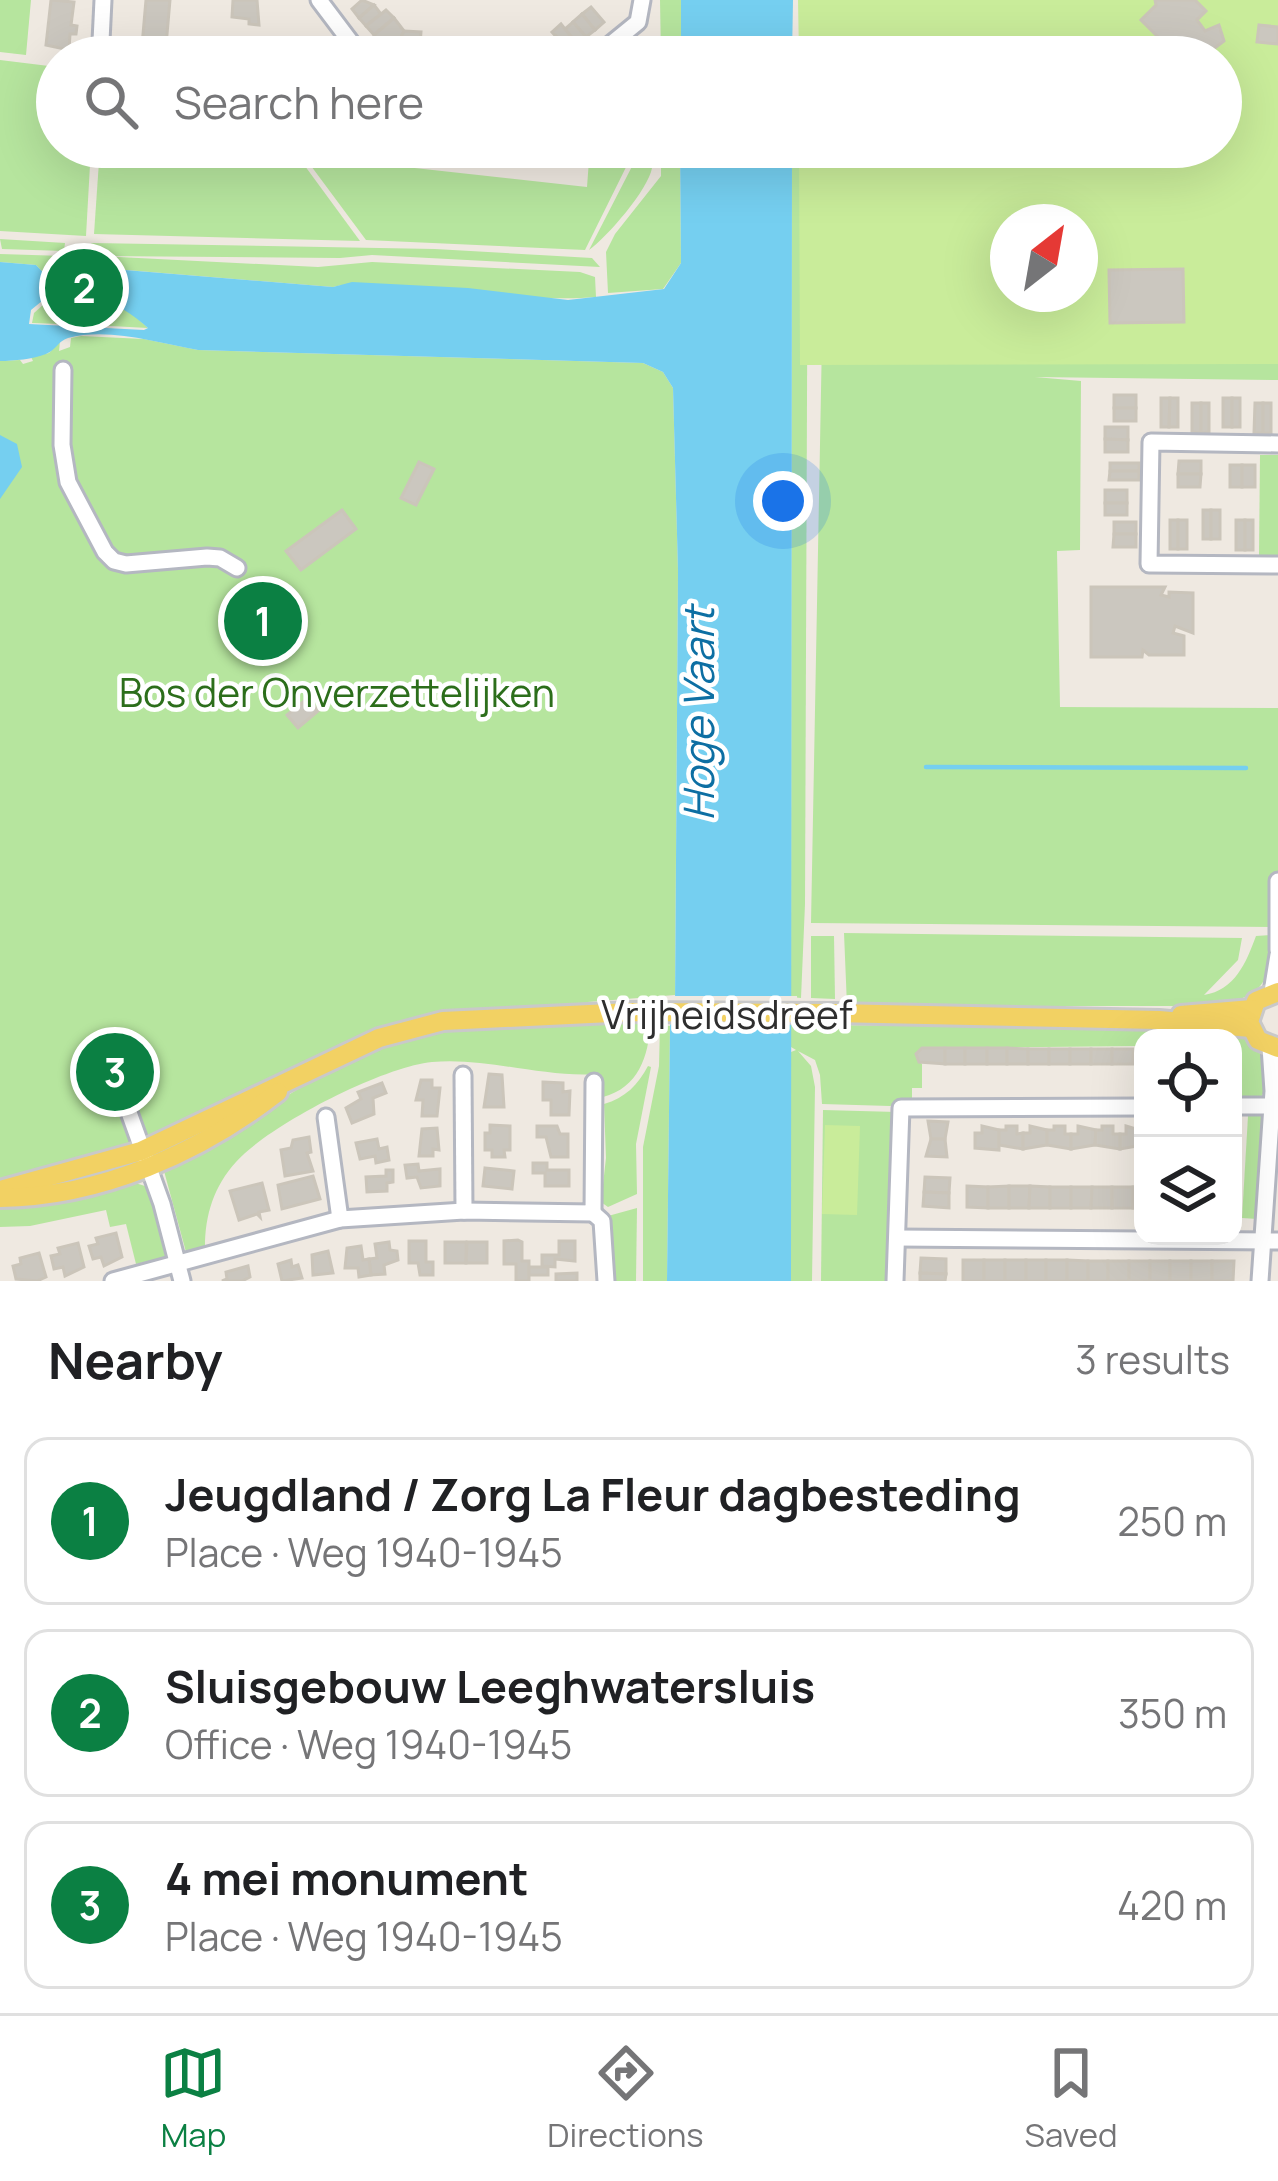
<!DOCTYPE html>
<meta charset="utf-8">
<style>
:root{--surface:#fff;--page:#f6f6f6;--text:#202124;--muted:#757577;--line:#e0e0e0;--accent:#0b8043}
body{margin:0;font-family:Manrope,sans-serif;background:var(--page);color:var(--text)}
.controls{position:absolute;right:36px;bottom:36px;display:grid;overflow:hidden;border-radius:24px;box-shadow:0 12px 48px #0002}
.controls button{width:108px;height:108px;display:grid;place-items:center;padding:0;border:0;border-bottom:3px solid var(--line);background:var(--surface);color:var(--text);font:60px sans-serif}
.compass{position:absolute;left:990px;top:204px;width:108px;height:108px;border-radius:50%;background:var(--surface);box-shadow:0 12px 48px #0002;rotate:31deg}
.you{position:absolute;left:783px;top:501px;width:42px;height:42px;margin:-30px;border:9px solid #fff;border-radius:50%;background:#1a73e8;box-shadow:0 0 0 18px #1a73e833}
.badge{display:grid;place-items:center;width:78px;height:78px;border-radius:50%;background:var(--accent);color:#fff;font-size:39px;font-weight:700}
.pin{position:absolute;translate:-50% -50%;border:6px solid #fff;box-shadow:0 3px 12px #0006}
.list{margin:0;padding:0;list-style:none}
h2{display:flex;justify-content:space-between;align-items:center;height:156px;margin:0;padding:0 48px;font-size:51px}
h2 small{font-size:39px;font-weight:400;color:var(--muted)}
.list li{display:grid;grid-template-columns:78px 1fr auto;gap:36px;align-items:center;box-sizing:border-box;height:168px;margin:0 24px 24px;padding:0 24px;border:3px solid var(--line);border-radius:24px}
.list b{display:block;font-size:45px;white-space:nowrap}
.list p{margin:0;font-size:39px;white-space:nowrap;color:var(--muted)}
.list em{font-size:39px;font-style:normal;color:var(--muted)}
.icon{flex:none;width:66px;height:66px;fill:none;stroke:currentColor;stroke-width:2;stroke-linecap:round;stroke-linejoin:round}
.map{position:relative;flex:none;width:1278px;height:1281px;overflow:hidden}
.search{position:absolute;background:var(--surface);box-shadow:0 12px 48px #0002;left:36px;right:36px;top:36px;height:132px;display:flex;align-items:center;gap:30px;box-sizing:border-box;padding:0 42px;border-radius:66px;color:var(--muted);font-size:45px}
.sheet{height:732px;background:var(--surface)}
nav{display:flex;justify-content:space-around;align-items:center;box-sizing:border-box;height:168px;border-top:3px solid var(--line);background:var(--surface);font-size:33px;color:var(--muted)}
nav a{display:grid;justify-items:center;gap:6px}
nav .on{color:var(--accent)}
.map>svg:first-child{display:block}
</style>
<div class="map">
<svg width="1278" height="1281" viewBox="0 0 1278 1281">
<rect width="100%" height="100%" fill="#efe9e1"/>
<g fill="#b6e59e">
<path d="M0,0H31L26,55L0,52Z"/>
<path d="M660,0H681V57H661Z"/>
<path d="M0,60L57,67V147H91L86,236L0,231Z"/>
<path d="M100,147H291L360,241L94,234Z"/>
<path d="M297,147H342V160L587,187L590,147H636L585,250L366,240Z"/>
<path d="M642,147H652C652,154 654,161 652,168C648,190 607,237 589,250Z"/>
<path d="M661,147H680L681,263L663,289L608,293L606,252L615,234L661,176Z"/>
<path d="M792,147H808L805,904L801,998L791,997Z"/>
<path d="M0,239L65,243L64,251L2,249Z"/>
<path d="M92,243L435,249L592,258L600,267L372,255L340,258L99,256L318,267L372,262L580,272L595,277L596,297C529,303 457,286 389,285C368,285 353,282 333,287L114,269L97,285L94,265L90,266L94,268L93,277H73L77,255Z"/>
<path d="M0,254L64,256L62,285L54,284L36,265L0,262Z"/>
<path d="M100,293L110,303L126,308L148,328L73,324L72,296L95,299Z"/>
<path d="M1278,294V380L1035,377L1081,381L1080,550L1057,551L1060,707L1278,708V927L811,923L822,338L948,314Z"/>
<path d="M54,295L61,296L60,324L32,323L34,313Z"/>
<path d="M81,336L144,339L198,350L643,363L663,372L673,388L678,571L675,995L588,1002L626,1007L472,1010L378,1030L342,1044L177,1128L113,1151L0,1178V361L20,360L23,364L33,361L31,357L49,353L60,341L59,351L70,347L71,338Z"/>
<path d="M1260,455H1278V556H1259Z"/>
<path d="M844,933L1242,938L1238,960L1204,995C1235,990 1246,963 1256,936L1271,935C1272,993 1254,1000 1202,1006H847Z"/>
<path d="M811,936H834L835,999L811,998Z"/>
<path d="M528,1021L650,1024C649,1056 638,1088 603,1097L598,1074C543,1078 487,1057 432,1062C382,1067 269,1125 236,1162C214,1186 205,1215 205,1247L186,1252L164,1171L360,1051L452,1024Z"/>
<path d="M660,1025L670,1026L667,1281H643V1147L659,1066Z"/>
<path d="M791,1025L1048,1026L1245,1033C1262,1053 1276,1074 1260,1099L1242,1098L1241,1056L1233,1055V1038H1143V1046L926,1048L919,1050L916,1058L922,1064V1088H912V1102L890,1106L822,1104L820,1075L815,1060L798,1051L811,1066L815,1087L812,1281H790L791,1052L796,1050L791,1047Z"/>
<path d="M648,1066L651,1067L636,1144L637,1194L608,1207L601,1202L606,1158L604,1104C625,1098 638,1085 648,1066Z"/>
<path d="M823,1110L897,1112L889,1281H821Z"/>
<path d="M1248,1116H1263L1257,1219L1242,1218Z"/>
<path d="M129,1181L145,1186L158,1211L170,1256L136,1264L126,1224L110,1227L106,1210L30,1226L0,1227V1203Z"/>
<path d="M637,1208L636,1281H613L608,1216Z"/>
</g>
<g fill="#c9ec9a" fill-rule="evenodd">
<path d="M798,0H1278V364L800,365L799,147H1221V57H799ZM1008,222H1080V294H1008Z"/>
<path d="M825,1125L860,1126L857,1215L822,1214Z"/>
</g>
<g fill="#75cff0">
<path d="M681,0H793L792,57H681Z"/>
<path d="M680,147H792L791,1281H667L670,1026L675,1005L678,571L673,388L663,372L643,363L198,350C158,343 109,327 68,338C58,341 56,350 46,354C33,359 14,361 0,361V262L36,265L54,284L62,285V293L53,292L31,310L29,324L144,330L148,328C131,312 114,305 97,292V285L113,269L333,287L352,282L468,288L568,300L664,289L681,263Z"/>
<path d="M0,435L17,444L22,467L0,499Z"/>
</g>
<path fill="#efe9e1" d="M669,996H797V1023L664,1021Z"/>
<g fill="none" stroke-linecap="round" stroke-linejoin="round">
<path stroke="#75cff0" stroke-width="4.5" d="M926,767L1246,768"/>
</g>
<g fill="#cbc7bf" stroke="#cbc5ba" stroke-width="3">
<path d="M51,0L74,2L71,25L77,26L76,34H70L69,50L46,45Z"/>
<path d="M146,0H170L165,57H141Z"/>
<path d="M233,0H257L259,25L249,24V19L232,17Z"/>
<path d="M362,0L374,5L359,18L352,9Z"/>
<path d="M1155,0H1195L1206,11L1197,20L1205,31L1219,25L1224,41L1203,57H1184L1189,47L1178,39L1169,48L1141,20L1156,5Z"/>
<path d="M374,5L381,14L366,26L359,18Z"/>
<path d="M591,7L604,22L595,30L582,14Z"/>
<path d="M386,10L394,18L374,35L366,26Z"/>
<path d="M582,14L595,30L586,37L573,22Z"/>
<path d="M394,18L404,31L396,47L388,38L381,44L374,35Z"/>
<path d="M573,22L586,37L577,44L565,29Z"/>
<path d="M561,24L577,44L569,51L552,32Z"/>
<path d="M1259,25L1278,27V44L1257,42Z"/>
<path d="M404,31L421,32L419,57H407V48L396,47Z"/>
<path d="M556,36L569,51L562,57L547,44Z"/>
<path d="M420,39L431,40L430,57H419Z"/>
<path d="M431,40H443L441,57H430Z"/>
<path d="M443,40L454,41L453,57H441Z"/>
<path d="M454,41L466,42L465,57H453Z"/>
<path d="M476,43L488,44L487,57H475Z"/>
<path d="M488,44L499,45V57H487Z"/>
<path d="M522,47L541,49L544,57H521Z"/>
<path d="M1183,269L1184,322L1110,323L1109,270Z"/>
<path d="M83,281L94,282V295L73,292V283Z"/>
<circle cx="88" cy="288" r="7"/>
<rect x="1114" y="395" width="22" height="13"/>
<path d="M1161,398H1170L1169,427H1161Z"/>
<path d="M1170,398H1178V427H1169Z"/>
<rect x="1223" y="398" width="9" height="29"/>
<rect x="1232" y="398" width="8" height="29"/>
<path d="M1192,403H1201V433L1192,432Z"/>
<path d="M1201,403H1209V432L1201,433Z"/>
<path d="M1255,403H1263V433H1254Z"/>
<rect x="1263" y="403" width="8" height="30"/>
<rect x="1114" y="408" width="22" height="13"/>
<path d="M1105,427H1128V440L1105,439Z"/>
<path d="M1105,439L1128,440V452H1105Z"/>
<path d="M1179,461H1201V474H1178Z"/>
<path d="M419,462L434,469L416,505L401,498Z"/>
<rect x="1110" y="463" width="29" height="8"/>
<rect x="1230" y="465" width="12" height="22"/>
<rect x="1242" y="465" width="13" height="22"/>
<path d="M1110,471H1139V480H1109Z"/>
<path d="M1178,474H1201L1200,487H1178Z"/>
<rect x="1105" y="490" width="22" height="13"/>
<rect x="1105" y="503" width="22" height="12"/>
<path d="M342,510L356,529L301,570L286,551Z"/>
<rect x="1203" y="510" width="8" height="29"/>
<rect x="1211" y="510" width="9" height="29"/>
<rect x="1170" y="520" width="8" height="29"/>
<rect x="1178" y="520" width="9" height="29"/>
<rect x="1236" y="520" width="9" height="30"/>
<rect x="1245" y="520" width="8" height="30"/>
<rect x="1114" y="522" width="22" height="12"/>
<path d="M1114,534H1136V547H1113Z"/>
<path d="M1091,587H1165L1161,595L1169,597V592L1193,593V633L1175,626L1173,633L1184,636V655H1149L1143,650L1142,657H1091Z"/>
<path d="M257,595L287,635L270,648L240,607Z"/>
<path d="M308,698L318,711L298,728L287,715Z"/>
<path d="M922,1048H945V1064L919,1062L916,1054Z"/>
<rect x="945" y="1048" width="20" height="16"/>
<rect x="965" y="1048" width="22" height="16"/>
<rect x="987" y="1048" width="20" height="16"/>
<path d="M1007,1048L1028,1049V1064H1007Z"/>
<rect x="1028" y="1049" width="21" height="15"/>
<rect x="1049" y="1049" width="21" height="15"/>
<rect x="1070" y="1049" width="21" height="15"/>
<rect x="1091" y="1049" width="21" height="15"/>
<rect x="1112" y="1049" width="21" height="15"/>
<path d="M489,1074L502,1075L504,1107H484Z"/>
<path d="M421,1080H432V1088H440L437,1116H422L423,1100H416Z"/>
<path d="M543,1082L563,1083V1092L570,1091L569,1115H551V1100H543Z"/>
<path d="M382,1083L386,1093L373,1098L374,1114L352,1123L346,1108L361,1099L358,1092Z"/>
<path d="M928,1121L948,1122L945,1139H931Z"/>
<path d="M490,1125L510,1126V1150H504L505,1157H492V1150H485V1133H490Z"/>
<path d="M537,1126H557L560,1134H568V1157H551L546,1137H537Z"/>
<path d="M982,1126L999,1130V1150L975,1148V1133H982Z"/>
<path d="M1006,1126H1017V1134L1023,1133V1149L999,1145V1130H1006Z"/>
<path d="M1030,1126L1047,1130V1145L1023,1149V1133H1030Z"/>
<path d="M1054,1126H1065V1134H1071V1149L1047,1145V1130H1054Z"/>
<path d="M1078,1126L1096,1130L1095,1145L1071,1149V1134H1078Z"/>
<path d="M1102,1126H1113V1134H1120V1149L1095,1145L1096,1130H1102Z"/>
<path d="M1126,1126L1143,1131V1145L1120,1149V1134H1126Z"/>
<path d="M437,1128L439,1150L433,1149V1156H419L422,1129Z"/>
<path d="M309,1137L311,1152L307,1153L313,1171L285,1176L281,1150L291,1148L293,1140Z"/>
<path d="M377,1139L379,1149L387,1147L389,1160L376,1163L375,1156L360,1159L356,1143Z"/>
<path d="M931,1139H945L947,1157L926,1156Z"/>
<path d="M533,1163H547V1170H569V1186H545V1173H533Z"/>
<path d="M418,1164L419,1171L440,1169V1186L421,1188L417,1177L407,1178L405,1165Z"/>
<path d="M485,1168L514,1171L512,1189L483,1186Z"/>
<path d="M386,1170H393V1182L387,1183V1191L367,1192L366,1177L386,1176Z"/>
<path d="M313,1176L320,1199L282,1209L278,1185Z"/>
<path d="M925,1177L950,1178L949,1193L924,1192Z"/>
<path d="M262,1183L269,1210L259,1212L260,1217L257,1214L239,1220L230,1191Z"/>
<path d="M967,1186L988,1187V1208L967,1207Z"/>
<path d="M1009,1186V1208H988V1187Z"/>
<path d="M1009,1186H1030L1029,1208H1009Z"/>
<path d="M1030,1186L1050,1187V1208H1029Z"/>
<rect x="1050" y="1187" width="21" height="21"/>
<path d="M1071,1187H1092L1091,1208H1071Z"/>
<path d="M1092,1187H1112V1208H1091Z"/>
<rect x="1112" y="1187" width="21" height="21"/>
<rect x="1133" y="1187" width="10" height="21"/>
<path d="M924,1192L949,1193V1208L923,1206Z"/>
<path d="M116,1233L122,1257L104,1266L101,1257L93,1259L89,1246L98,1244L96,1238Z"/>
<path d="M518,1240L522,1242V1261H529V1281H516V1264H504V1241Z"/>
<path d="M409,1241H426V1262H433V1275H420L418,1263H409Z"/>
<path d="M559,1241H575V1261L555,1259V1267L542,1266V1255H559Z"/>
<path d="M389,1242L390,1250L397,1251L398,1260L384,1265L385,1274L371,1275L369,1259L377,1258L375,1244Z"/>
<rect x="445" y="1242" width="21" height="21"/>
<path d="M467,1242H487V1263H466Z"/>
<path d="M78,1243L84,1267L65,1276L63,1267L54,1269L51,1256L60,1254L58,1248Z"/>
<path d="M361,1246L363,1260L369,1259L371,1275L359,1277L358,1268H345L347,1248Z"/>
<path d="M328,1251L333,1273L313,1275L312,1255Z"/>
<path d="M39,1253L46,1277L37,1281L16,1279L13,1266L21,1264L20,1258Z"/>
<path d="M921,1258L946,1259V1274L920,1273Z"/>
<path d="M291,1260L292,1267L298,1265L302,1278L282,1281L278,1264Z"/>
<rect x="963" y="1260" width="21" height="21"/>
<rect x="984" y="1260" width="21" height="21"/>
<rect x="1005" y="1260" width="21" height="21"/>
<rect x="1026" y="1260" width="20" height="21"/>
<rect x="1046" y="1260" width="21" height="21"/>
<path d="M1067,1260L1088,1261V1281H1067Z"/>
<rect x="1088" y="1261" width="20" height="20"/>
<rect x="1108" y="1261" width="21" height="20"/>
<rect x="1129" y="1261" width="21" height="20"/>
<rect x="1150" y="1261" width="20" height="20"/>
<rect x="1170" y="1261" width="21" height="20"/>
<rect x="1191" y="1261" width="21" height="20"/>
<path d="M1212,1261H1234L1233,1281H1212Z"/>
<path d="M248,1266L250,1277L242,1281H222L227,1279L226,1272Z"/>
<rect x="529" y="1267" width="19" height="8"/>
<path d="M577,1273V1281H556V1274Z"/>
<path d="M920,1273L946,1274L945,1281H920Z"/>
</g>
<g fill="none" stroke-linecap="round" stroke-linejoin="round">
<defs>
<g id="minor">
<path d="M319,0L362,57"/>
<path d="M101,41L103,0"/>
<path d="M595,57L638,22L642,0"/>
<path d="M63,370L62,445L68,482L105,552L114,561L126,564L207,557L220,558L237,568"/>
<path d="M1278,444L1151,442L1149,564L1278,565"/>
<path d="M1278,881V950"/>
<path d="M1272,992L1278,955"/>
<path d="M463,1075L464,1211"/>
<path d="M122,1093L162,1204L182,1281"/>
<path d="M1233,1106H1278"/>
<path d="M326,1117L340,1219"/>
<path d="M593,1213L602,1221L606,1281"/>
<path d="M897,1238L1278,1241"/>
<path d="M113,1281L340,1219L464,1211L593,1213L594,1082"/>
<path d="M895,1281L901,1108L1143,1107"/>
<path d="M1260,1281L1273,1091L1270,1047"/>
</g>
<g id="major">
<path d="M1278,992L1256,1001L1249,1022L1258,1040L1278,1048"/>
<path d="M1181,1015L1252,1009"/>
<path d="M0,1190L141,1151L379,1038L443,1021L631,1012L834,1013L1159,1020L1251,1028"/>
<path d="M0,1198C100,1197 200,1153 278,1092"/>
</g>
</defs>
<use href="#minor" stroke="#b4b7c1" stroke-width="21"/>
<use href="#major" stroke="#c9c9c9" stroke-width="24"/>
<use href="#minor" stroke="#fff" stroke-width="15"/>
<use href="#major" stroke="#f2d163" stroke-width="18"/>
</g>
<g text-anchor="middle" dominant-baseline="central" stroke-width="9" stroke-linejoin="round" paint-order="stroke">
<g font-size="39" fill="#2c6e1b" stroke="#fff">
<text x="337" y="692">Bos der Onverzettelijken</text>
</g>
<g font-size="39" fill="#2e2e2e" stroke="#fff">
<text x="727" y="1014">Vrijheidsdreef</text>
</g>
<g font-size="42" font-style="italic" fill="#0d6fa3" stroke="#fff">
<text transform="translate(698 714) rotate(-90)">Hoge Vaart</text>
</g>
</g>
</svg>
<div class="controls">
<button><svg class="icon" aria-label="locate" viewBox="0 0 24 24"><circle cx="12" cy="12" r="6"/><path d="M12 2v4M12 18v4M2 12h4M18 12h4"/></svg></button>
<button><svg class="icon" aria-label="layers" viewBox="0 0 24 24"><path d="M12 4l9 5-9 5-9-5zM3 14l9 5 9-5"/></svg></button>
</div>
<svg class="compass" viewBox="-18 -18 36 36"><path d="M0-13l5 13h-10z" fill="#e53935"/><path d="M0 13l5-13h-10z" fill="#757577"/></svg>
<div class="you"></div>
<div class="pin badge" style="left:263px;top:621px">1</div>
<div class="pin badge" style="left:84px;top:288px">2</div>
<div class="pin badge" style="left:115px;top:1072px">3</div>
<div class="search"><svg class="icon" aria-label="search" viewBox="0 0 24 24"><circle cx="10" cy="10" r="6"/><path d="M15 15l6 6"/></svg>Search here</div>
</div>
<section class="sheet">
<h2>Nearby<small>3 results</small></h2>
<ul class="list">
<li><span class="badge">1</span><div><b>Jeugdland / Zorg La Fleur dagbesteding</b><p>Place · Weg 1940-1945</p></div><em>250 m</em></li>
<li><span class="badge">2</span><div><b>Sluisgebouw Leeghwatersluis</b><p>Office · Weg 1940-1945</p></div><em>350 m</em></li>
<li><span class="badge">3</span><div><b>4 mei monument</b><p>Place · Weg 1940-1945</p></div><em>420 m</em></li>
</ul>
</section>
<nav>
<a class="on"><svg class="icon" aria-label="map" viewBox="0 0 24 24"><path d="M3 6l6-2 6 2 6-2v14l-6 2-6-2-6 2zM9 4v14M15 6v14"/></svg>Map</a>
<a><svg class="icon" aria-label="directions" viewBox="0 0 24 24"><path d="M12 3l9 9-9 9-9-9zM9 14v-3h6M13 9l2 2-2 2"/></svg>Directions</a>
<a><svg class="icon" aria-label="saved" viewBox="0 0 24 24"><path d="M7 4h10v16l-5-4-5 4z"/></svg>Saved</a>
</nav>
